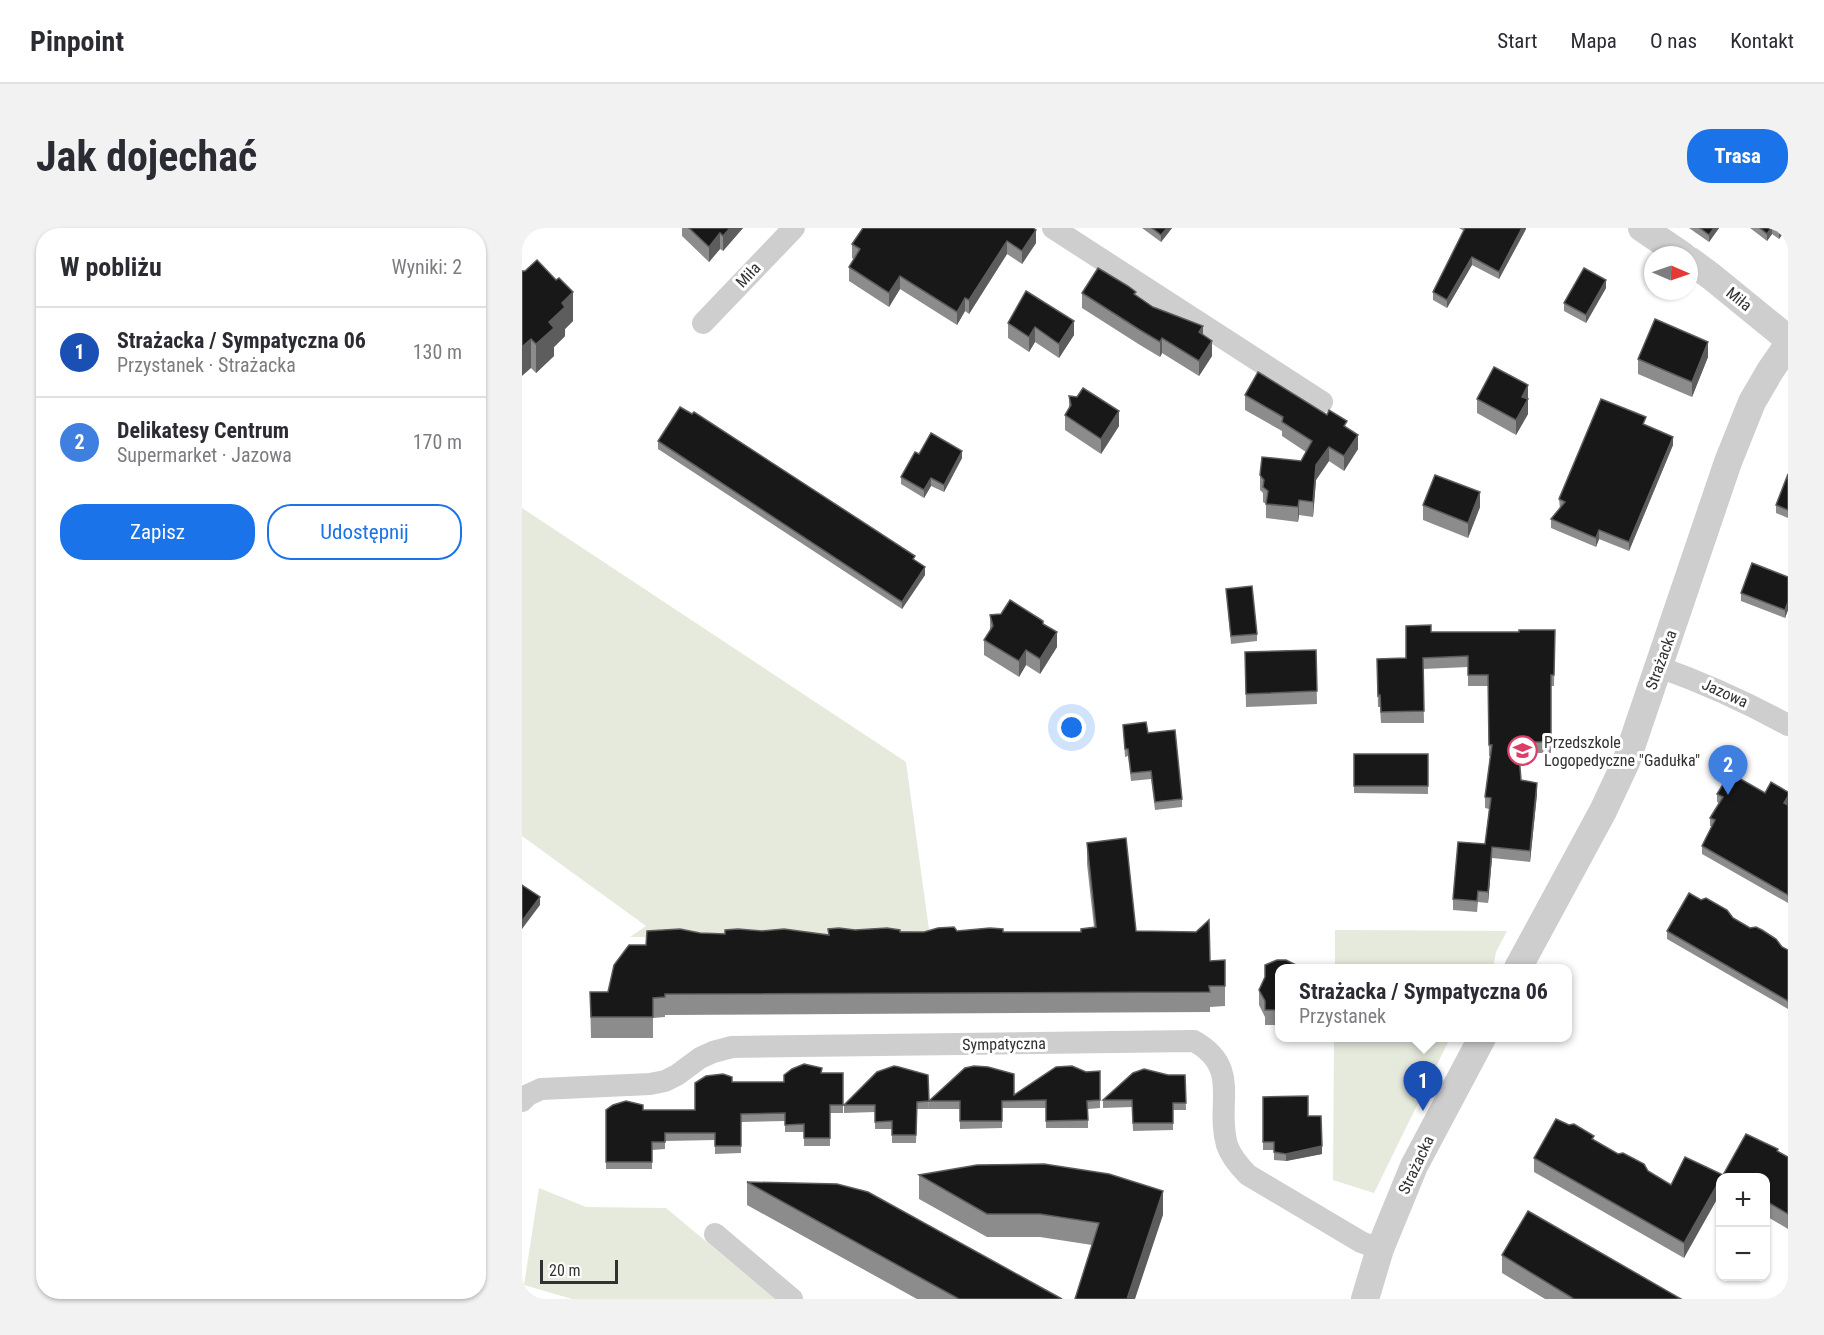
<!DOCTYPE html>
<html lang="pl">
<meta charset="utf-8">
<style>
:root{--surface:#fff;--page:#f2f2f3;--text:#2b2b33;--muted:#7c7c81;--line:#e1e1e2;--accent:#1a73e8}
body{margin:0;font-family:"Roboto Condensed",sans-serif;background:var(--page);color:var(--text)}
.controls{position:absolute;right:18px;bottom:18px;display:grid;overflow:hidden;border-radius:12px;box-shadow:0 2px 4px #0004}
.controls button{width:54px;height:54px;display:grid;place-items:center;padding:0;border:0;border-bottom:2px solid var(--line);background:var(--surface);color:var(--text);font:30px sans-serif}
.compass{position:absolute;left:1122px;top:18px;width:54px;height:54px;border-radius:50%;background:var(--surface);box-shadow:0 2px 4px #0004;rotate:92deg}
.scale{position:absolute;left:18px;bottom:15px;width:78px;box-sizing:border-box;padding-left:6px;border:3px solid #313131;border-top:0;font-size:16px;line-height:21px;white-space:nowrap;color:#313131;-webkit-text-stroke:4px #fff;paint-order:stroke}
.you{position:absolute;left:550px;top:500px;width:21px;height:21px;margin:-15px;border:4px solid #fff;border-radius:50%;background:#1a73e8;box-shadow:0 0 0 9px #1a73e833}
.badge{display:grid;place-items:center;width:39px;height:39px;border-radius:50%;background:var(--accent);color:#fff;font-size:20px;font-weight:700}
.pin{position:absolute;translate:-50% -50px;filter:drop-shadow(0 2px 3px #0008)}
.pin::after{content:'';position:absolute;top:32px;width:21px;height:18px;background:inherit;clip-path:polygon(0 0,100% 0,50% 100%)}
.popup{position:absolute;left:753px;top:736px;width:297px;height:78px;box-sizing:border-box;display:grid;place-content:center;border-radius:12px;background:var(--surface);filter:drop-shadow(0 2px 4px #0005);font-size:20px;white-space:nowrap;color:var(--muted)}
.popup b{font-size:22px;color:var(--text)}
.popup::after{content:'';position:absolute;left:50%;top:100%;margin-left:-12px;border:12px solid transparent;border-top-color:var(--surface)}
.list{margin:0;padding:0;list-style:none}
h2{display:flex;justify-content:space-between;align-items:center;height:78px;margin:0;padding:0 24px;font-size:26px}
h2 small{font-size:20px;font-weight:400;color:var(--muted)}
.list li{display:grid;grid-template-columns:39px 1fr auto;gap:18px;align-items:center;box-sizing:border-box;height:90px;padding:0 24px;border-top:2px solid var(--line)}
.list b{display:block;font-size:22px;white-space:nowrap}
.list p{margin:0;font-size:20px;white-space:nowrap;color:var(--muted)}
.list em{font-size:20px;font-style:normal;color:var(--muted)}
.actions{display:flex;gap:12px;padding:18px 24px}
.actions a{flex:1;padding:14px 0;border:2px solid var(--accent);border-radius:24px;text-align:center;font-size:21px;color:var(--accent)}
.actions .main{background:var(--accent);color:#fff}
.map{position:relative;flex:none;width:1266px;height:1071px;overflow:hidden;border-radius:24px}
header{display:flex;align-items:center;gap:36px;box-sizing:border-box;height:84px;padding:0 30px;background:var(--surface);border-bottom:2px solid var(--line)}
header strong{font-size:28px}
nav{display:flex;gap:33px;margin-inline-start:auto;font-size:21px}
.intro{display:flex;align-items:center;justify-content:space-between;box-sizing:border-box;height:144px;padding:0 36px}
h1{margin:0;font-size:42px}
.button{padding:15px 27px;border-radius:24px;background:var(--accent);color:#fff;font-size:21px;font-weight:700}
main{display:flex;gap:36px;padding:0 36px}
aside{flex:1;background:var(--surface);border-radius:24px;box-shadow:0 2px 4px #0004}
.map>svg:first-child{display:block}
</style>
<header>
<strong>Pinpoint</strong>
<nav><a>Start</a><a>Mapa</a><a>O nas</a><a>Kontakt</a></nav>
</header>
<div class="intro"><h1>Jak dojechać</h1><a class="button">Trasa</a></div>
<main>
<aside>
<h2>W pobliżu<small>Wyniki: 2</small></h2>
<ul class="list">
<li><span class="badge" style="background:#1a4fb4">1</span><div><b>Strażacka / Sympatyczna 06</b><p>Przystanek · Strażacka</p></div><em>130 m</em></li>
<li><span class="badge" style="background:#3f7fe0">2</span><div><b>Delikatesy Centrum</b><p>Supermarket · Jazowa</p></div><em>170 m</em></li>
</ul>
<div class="actions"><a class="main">Zapisz</a><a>Udostępnij</a></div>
</aside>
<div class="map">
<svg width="1266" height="1071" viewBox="0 0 1266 1071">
<rect width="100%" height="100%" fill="#fff"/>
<g fill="#e6eadd">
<path d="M0,280L384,534L408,709H108L124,698L0,608Z"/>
<path d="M813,702H832L985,703L974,724L971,740H813Z"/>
<path d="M812,810H928L852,965L811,952Z"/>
<path d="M17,960L64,979L144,980L253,1071H50L2,1057Z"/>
</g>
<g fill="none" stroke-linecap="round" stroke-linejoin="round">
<g stroke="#cecece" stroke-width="22">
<path d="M531,0L800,174"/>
<path d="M181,95L272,0"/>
<path d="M1137,439C1182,455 1224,474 1266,497"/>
<path d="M0,873L6,867L19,861L128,856L143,853L155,847L178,830L191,824L210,819L672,813C720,840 693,875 705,917C709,929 717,938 726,947L839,1014L858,1021"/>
<path d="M193,1006L270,1071"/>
</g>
<g stroke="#cecece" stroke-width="28">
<path d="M1120,0L1160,27"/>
<path d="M1167,32L1190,49L1266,111"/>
<path d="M996,740L1081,583L1104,534L1206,234L1230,174L1248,143L1266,117"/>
<path d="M843,1071L858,1021L892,938L960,810"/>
</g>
</g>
<g fill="#8c8c8c">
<path d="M160,0H221L201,23L198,21L187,34L160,8Z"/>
<path d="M341,0L514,15L500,36L485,26L447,86L443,83L435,97L378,61L367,79L327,53V39L332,31L330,30V16Z"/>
<path d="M620,0H650L639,14Z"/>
<path d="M937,0H1004V1L977,51L950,37L925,80L911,72V64L942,3Z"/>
<path d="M1167,0H1197L1187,14Z"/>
<path d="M1228,0H1265L1257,11L1250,6L1245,13Z"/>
<path d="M0,43L51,93L43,101V108L32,119V128L14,145L9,140Z"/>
<path d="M1084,60L1064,95L1042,83V75Z"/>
<path d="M504,63L552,107L537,130L513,114L507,124L486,110V95Z"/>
<path d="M560,65L614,67L631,79L681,106L690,128L677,148L640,125L638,129L618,117L560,80Z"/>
<path d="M1186,129L1170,169L1116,146V131Z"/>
<path d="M1006,157V186L994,207L955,185V171Z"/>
<path d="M723,167L825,200L836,221L822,243L807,233L794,252L791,289L777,287L776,294L744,290V276L741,274V265L738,262V247L779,233L784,224L760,208V203L723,182Z"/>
<path d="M547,168L597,198L579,226L543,202V187L547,180Z"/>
<path d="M1124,198L1151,217L1107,323L1077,311L1074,319L1029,300V291L1038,281L1037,271Z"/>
<path d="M136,213L393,333L403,347L380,381L136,221Z"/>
<path d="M397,226L440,230L422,264L409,258L402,270L379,256V249Z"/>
<path d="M1266,246V290L1254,285V277Z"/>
<path d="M901,277L958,279L946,310L901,292Z"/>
<path d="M1266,349V382L1263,390L1219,373V365Z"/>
<path d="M704,361L735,406V413L709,416Z"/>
<path d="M468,387L521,396L535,419L518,446L504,437L497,449L462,427V412L468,403Z"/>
<path d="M1033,402L1032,458H1029V525H996L999,552L1015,566L1008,634L970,630L966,675L956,674L955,684L931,682V671L963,616L967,581L963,580V569L968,528H967L966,458H946V439L901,441L902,495H859L858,479H856L855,431L884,430L909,404H997Z"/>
<path d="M794,422L795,476L724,479L723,424Z"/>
<path d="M601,497L626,505L660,571V579L633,582L629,551L609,553L606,528L603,529Z"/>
<path d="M832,526H906V566L832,565Z"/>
<path d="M1195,566L1266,577V675L1180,626V618L1190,598H1188V590L1197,575L1195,574Z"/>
<path d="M565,615L614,703L688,733L703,732V778L688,779V784L143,787V789L131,790V810H69L68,764H86L124,717L178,705L203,706L240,703L306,707L333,702L402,704L435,703L481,704H559L572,699L565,636Z"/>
<path d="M1211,690L1266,722V781L1145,711V703Z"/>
<path d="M757,741V797H743V789L737,777V762Z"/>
<path d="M578,843V880L566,881V900H524V880H480V900L438,901V881H407V873L492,867L564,844Z"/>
<path d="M299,845H321V885H308V918H282V904H263V893L219,894V925L193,926V912L143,913V921L130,922V941H84V882H173L210,854H262Z"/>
<path d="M406,847L407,881H395L394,915H370V901H353V884L322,885V877Z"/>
<path d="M646,847H663L664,882H651V902L611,903L610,879L581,880V872Z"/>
<path d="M741,869L786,888L800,926L764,933L752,932V922H741Z"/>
<path d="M1072,913L1149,957L1201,947L1256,923L1266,929V1001L1244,988V950H1198L1162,1030L1012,944V930Z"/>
<path d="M397,947L641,987L570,1017L518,1009H465L397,971Z"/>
<path d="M225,954L540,1071H395L225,977Z"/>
<path d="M980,1027L1159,1071H1023L980,1045Z"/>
</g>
<g fill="#5d5d5d">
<path d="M208,0H221L201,23V8Z"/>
<path d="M645,0H650L639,14V7Z"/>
<path d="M1000,0H1004V1L977,51V44Z"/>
<path d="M1192,0H1197L1187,14V7Z"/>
<path d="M1249,0H1250V6L1245,13V6Z"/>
<path d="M1259,0H1265L1257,11V4Z"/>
<path d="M514,2V15L500,36V23Z"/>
<path d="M198,5V21L187,34V19Z"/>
<path d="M485,13V26L447,86V72Z"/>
<path d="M950,29V37L925,80V72Z"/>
<path d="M378,48V61L367,79V65Z"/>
<path d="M1084,52V60L1064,95V87Z"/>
<path d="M51,64V93L43,101V108L32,119V128L14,145V116L40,75Z"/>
<path d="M443,70V83L435,97V84Z"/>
<path d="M552,93V107L537,130V116Z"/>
<path d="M681,98V113L677,104Z"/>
<path d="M513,99V114L507,124V109Z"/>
<path d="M640,110V125L638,129V114Z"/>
<path d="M9,111V140L0,148V119Z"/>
<path d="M690,113V128L677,148V133Z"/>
<path d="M1186,114V129L1170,169V154Z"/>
<path d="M1006,157V186L994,207V192L1000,169Z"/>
<path d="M597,183V198L579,226V211Z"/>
<path d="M836,207V221L822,243V228Z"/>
<path d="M1151,209V217L1107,323V314Z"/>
<path d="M807,219V233L794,252L791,289V274L794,237Z"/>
<path d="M440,223V230L422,264V257Z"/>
<path d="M409,250V258L402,270V262Z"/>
<path d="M958,264V279L946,310V295Z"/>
<path d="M777,272V287L776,294V279Z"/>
<path d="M1077,302V311L1074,319V310Z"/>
<path d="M403,339V347L380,381V374Z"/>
<path d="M1266,374V382L1263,390V382Z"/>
<path d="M535,404V419L518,446V431Z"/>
<path d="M504,422V437L497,449V433Z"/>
<path d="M1015,555V566L1008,634V623Z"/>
<path d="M1266,568V576L1262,583V575Z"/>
<path d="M970,619V630L966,675V664Z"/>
<path d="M18,669V677L0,701V693Z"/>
<path d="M800,918V926L764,933V926Z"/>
<path d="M1198,951V966L1162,1030V1015Z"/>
<path d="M641,963V987L613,1071H605Z"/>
</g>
<g fill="#181818" stroke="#5d5d5d" stroke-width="1.5">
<path d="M167,0H208L201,8L198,5L187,19Z"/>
<path d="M341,0H511L514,2L500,23L485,13L447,72L443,70L435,84L378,48L367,65L327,39L338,21L330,16Z"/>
<path d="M630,0H645L639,7Z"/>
<path d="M943,0H1000L977,44L950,29L925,72L911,64Z"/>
<path d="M1178,0H1192L1187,7Z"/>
<path d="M1238,0H1249L1245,6Z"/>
<path d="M1251,0H1259L1257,4Z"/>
<path d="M15,32L34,52L37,50L51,64L40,75L43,79L27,94L32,100L14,116L9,111L0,119V43H3Z"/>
<path d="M576,40L606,58L614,64L612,66L631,79L681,98L677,104L690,113L677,133L640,110L638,114L618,102L560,65Z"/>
<path d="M1062,40L1084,52L1064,87L1042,75Z"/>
<path d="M504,63L552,93L537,116L513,99L507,109L486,95Z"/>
<path d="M1133,91L1186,114L1170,154L1116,131Z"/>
<path d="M972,139L1006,157L1000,169L1006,171L994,192L955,171Z"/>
<path d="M736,144L805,187L807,182L825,193L822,198L836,207L822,228L807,219L794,237L791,274L777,272L776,279L744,276L746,263L741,259L742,252L738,247L740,229L779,233L790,213L760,194L761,189L723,167Z"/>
<path d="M561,160L597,183L579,211L543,187L549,177L547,168L555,169Z"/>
<path d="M1079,171L1124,189L1121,196L1151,209L1107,314L1077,302L1074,310L1029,291L1043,274L1037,271Z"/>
<path d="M158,179L170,186L172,184L393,328L391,331L403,339L380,374L136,213Z"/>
<path d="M409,205L440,223L422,257L409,250L402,262L379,249L393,224L397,226Z"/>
<path d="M1266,246V282L1254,277Z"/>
<path d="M913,247L958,264L946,295L901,277Z"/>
<path d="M1230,335L1266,349V374L1263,382L1219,365Z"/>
<path d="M730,358L735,406L709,408L704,361Z"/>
<path d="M488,372L521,393V396L535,404L518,431L504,422L497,433L462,412L471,398L468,387L479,386Z"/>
<path d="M909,397V404H997V402H1033L1032,447H1029V514H996L999,552L1015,555L1008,623L970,619L966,664L956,663L955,673L931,671L936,614L963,616L969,570L963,569L970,517H967L966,447H946V428L901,430L902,483L859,484L858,467L856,468L855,431L884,430V398Z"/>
<path d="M794,422L795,463L724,466L723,424Z"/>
<path d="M624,494L626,505L653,502L660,571L633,574L629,543L609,545L606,521H603L601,497Z"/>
<rect x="832" y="526" width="74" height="32"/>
<path d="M1208,545L1243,565L1249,554L1266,564V568L1262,575L1266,577V667L1180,618L1193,592L1188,590L1201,569L1195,566Z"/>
<path d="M604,610L614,703L674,704L687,692L688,733L703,732V758H687L688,764L143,766V769L131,770V789H69L68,764H86L92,737L107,717H124L125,703L158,701L178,705L203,706V702L216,701L240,703L262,701L307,707L306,701L317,700L333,702L365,700L378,702V704H402L416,700L432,699L435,703L468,700L481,701V704H559V701L574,699L565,615Z"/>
<path d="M0,657L18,669L0,693Z"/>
<path d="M1167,665L1179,672L1184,670L1205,682L1211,690L1228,700L1234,699L1240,702L1254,711L1260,719L1266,722V773L1145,703Z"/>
<path d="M755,732H764L776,738V741H757V782H743V773L737,762L743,749V737Z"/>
<path d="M282,836L300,840L299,845H321V877H308V910H282V896L263,897V885L219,886V918H193V905H143V914H130V934H84V882L91,877L104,873L121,877V882H173V855L184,848L201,846L210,849V854H262V847L270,841Z"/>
<path d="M372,838L377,839L406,847L407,873L395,874L394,907H370V893L353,894V877H322L355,844Z"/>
<path d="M452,838L466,839L492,846V867L534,839L550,838L564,844L578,843V872L565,873L566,892L524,893V872L480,873V893H438V873H407L443,840Z"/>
<path d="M622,841L646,847H663L664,875H651V895H611L610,872H581L611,845Z"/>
<path d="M786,868V888H799L800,918L764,926L752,924V914H741V869Z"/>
<path d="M1034,891L1047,897L1052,896L1072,908L1070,911L1096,926L1101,925L1122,936L1126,943L1149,957L1163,929L1201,947L1224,906L1256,921L1255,923L1266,929V986L1244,973V950H1203L1200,948L1162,1015L1012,930Z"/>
<path d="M522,936L587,946L641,963L605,1071H553L577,995L518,986H465L397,947L455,937Z"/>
<path d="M225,954L315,956L346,964L540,1071H437Z"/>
<path d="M1006,983L1159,1071H1052L980,1027Z"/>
</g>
<defs>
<symbol id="school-ring" viewBox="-11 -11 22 22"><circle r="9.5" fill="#fff" stroke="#dd3e66" stroke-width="1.5"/><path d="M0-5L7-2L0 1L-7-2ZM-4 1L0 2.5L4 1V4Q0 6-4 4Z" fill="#dd3e66"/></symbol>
</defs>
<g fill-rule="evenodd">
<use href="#school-ring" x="984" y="506" width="33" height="33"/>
</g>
<g text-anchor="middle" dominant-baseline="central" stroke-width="6" stroke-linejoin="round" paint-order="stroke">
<g font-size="16" fill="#313131" stroke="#fff">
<text transform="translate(226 47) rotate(-47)">Miła</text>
<text transform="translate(1217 71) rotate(39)">Miła</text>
<text transform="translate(1139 432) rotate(-70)">Strażacka</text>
<text transform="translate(1203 465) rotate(24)">Jazowa</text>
<text transform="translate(482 816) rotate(-1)">Sympatyczna</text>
<text transform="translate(894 937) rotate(-65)">Strażacka</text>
</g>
<g font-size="16" fill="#313131" stroke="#fff" text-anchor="start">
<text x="1022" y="514">Przedszkole<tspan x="1022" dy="18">Logopedyczne "Gadułka"</tspan></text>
</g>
</g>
</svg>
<div class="controls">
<button>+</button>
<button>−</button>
</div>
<svg class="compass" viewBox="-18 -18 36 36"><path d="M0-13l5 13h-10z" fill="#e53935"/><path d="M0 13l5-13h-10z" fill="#7c7c81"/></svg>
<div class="scale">20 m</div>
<div class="you"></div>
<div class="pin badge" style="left:901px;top:883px;background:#1a4fb4">1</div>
<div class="popup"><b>Strażacka / Sympatyczna 06</b>Przystanek</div>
<div class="pin badge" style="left:1206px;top:567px;background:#3f7fe0">2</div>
</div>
</main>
